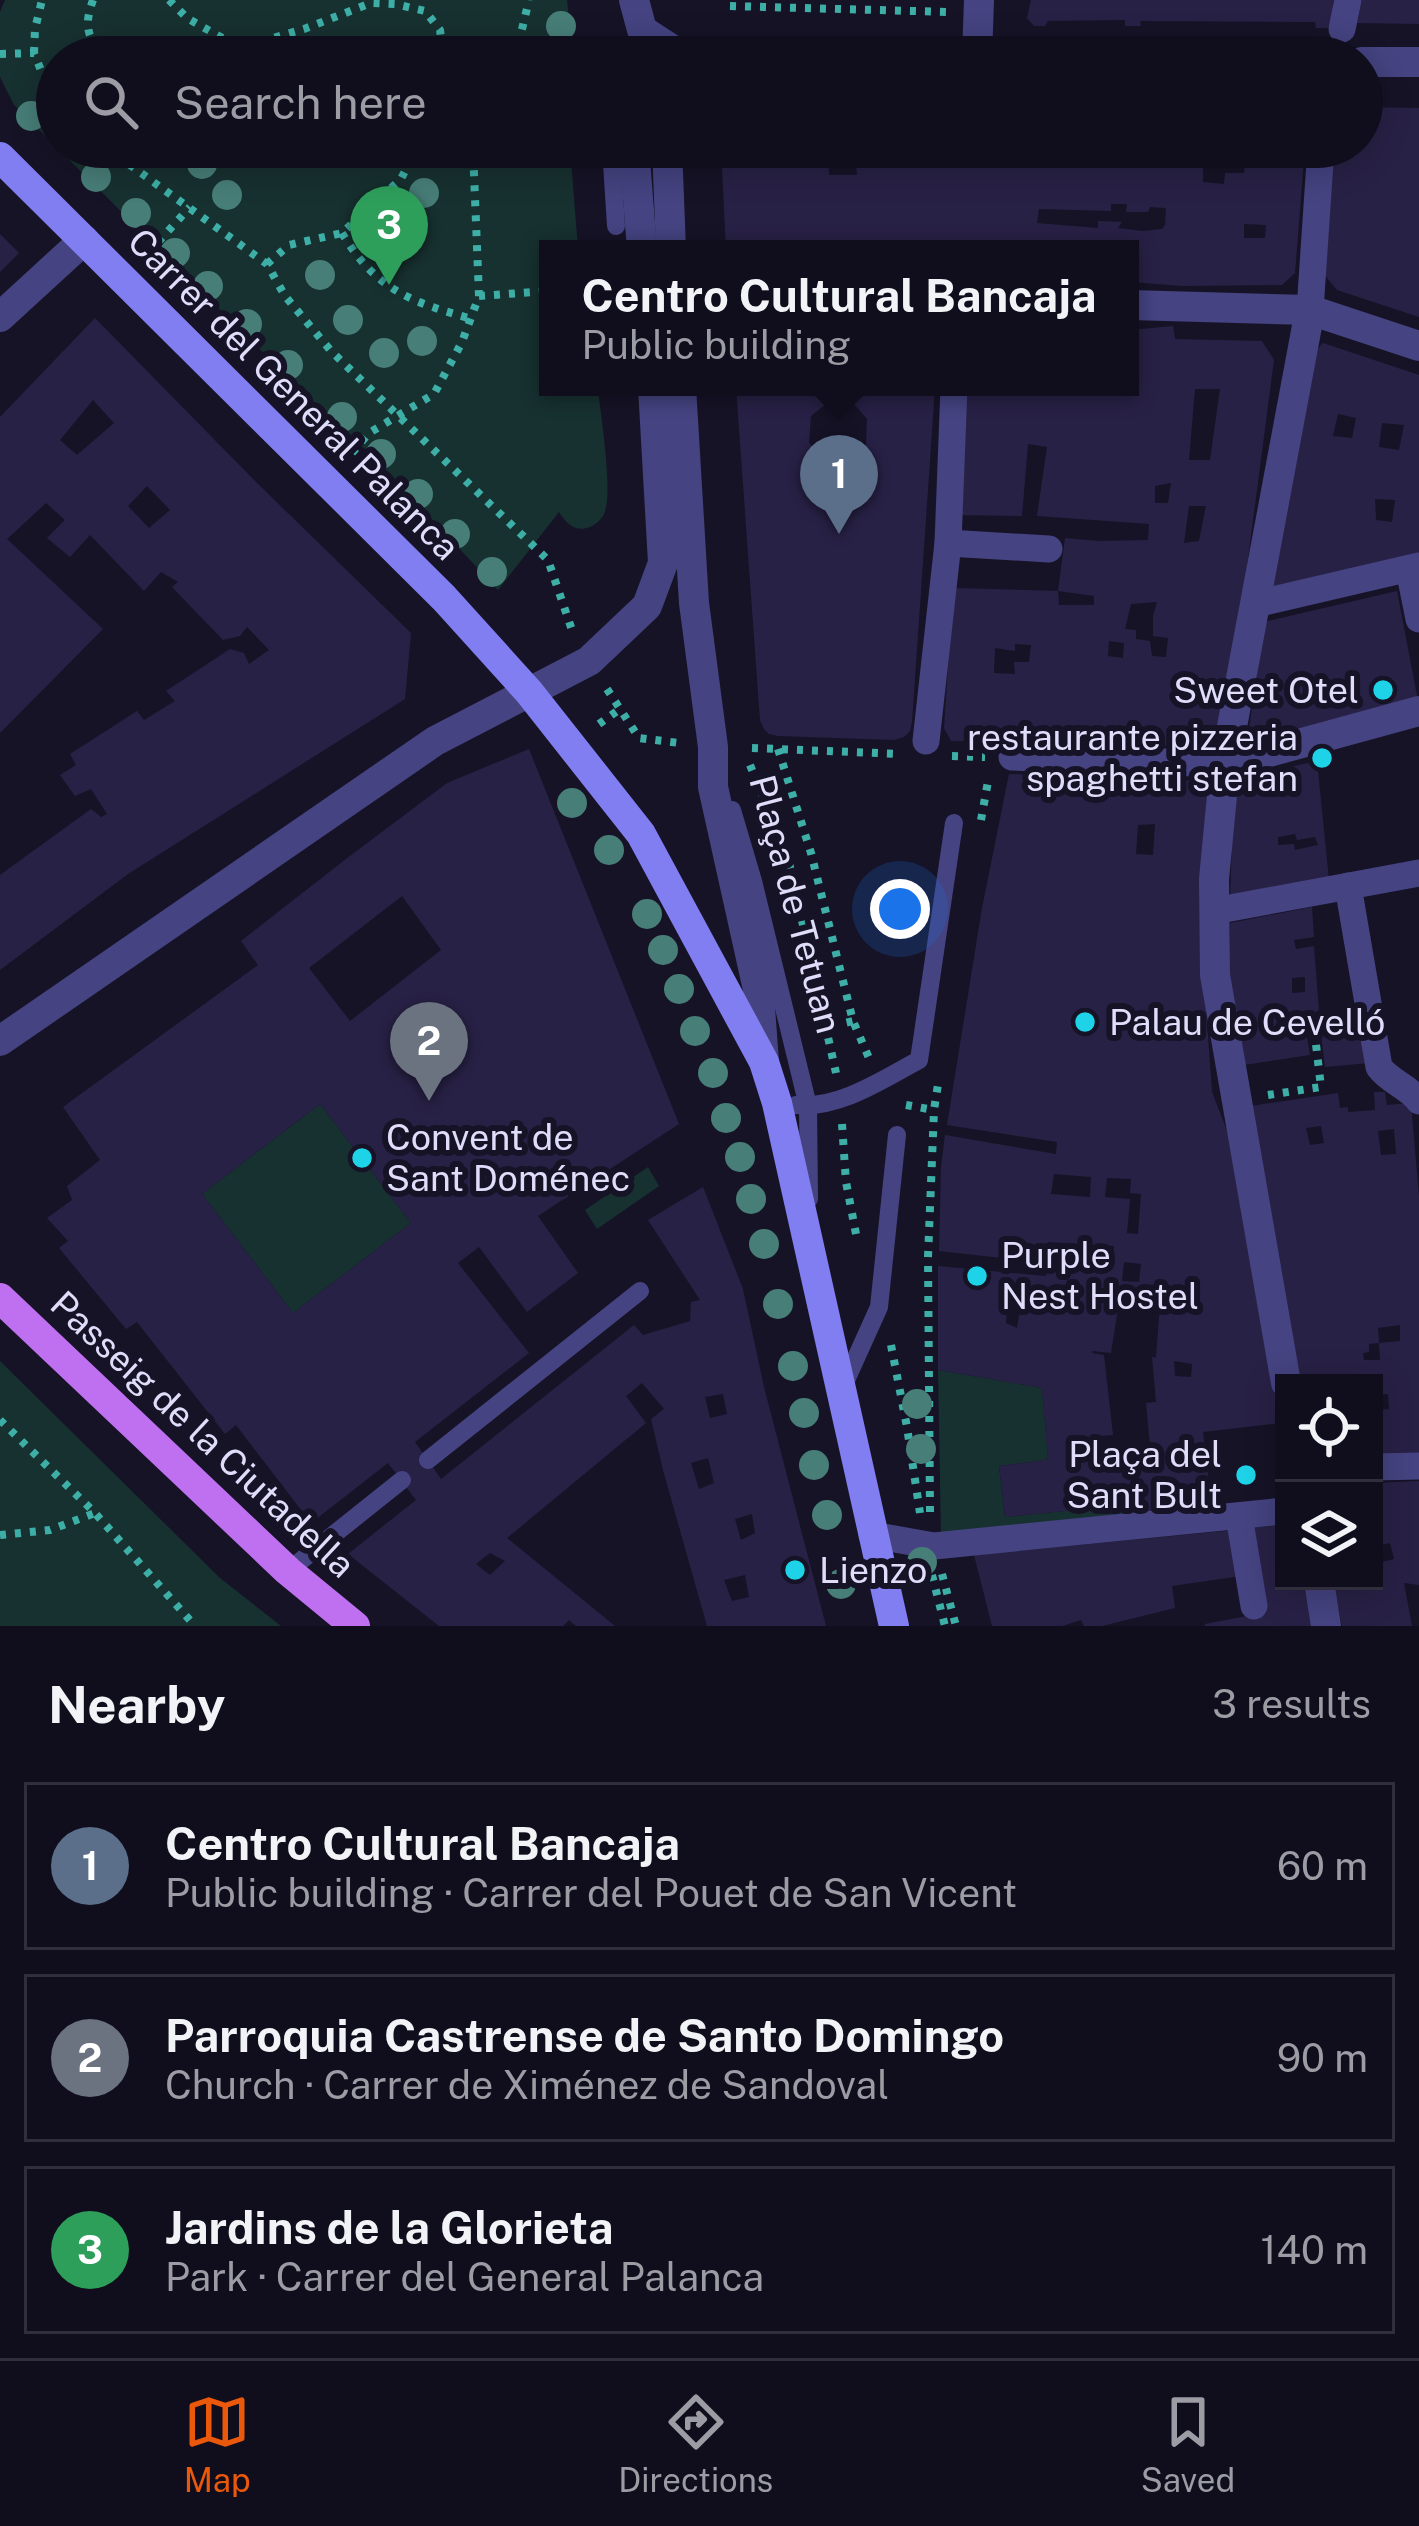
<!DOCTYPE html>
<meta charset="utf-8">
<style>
:root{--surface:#100e1d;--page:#1e1c2a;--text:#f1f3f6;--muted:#9c9ca4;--line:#302e3b;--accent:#ea580c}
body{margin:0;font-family:"Public Sans",sans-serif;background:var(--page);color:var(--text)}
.controls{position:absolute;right:36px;bottom:36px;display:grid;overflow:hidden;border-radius:0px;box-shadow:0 6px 30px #0003}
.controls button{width:108px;height:108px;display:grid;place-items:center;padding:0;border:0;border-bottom:3px solid var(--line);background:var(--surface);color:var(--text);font:60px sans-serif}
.you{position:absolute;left:900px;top:909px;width:42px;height:42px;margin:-30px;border:9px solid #fff;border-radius:50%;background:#1a73e8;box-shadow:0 0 0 18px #1a73e833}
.badge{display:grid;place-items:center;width:78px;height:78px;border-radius:50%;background:var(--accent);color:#fff;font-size:39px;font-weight:700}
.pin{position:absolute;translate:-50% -99px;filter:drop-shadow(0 3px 6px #0008)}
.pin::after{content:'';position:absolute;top:63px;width:42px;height:36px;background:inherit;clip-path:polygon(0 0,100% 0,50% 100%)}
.popup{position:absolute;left:539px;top:240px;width:600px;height:156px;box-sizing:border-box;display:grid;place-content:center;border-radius:0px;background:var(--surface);filter:drop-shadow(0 3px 9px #0005);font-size:39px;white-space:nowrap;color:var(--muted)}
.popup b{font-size:45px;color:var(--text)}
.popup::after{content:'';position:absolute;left:50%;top:100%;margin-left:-24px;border:24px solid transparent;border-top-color:var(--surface)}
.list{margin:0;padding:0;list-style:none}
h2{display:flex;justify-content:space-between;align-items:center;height:156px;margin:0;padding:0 48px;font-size:51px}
h2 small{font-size:39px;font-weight:400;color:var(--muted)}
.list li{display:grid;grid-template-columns:78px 1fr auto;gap:36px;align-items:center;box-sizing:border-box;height:168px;margin:0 24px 24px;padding:0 24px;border:3px solid var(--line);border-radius:0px}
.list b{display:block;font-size:45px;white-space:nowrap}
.list p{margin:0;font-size:39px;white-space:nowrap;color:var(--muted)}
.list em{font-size:39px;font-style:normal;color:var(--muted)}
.icon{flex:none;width:66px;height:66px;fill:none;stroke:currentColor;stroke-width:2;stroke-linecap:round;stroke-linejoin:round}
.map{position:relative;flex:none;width:1419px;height:1626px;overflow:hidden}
.search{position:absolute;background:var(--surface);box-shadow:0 6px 30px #0003;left:36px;right:36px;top:36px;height:132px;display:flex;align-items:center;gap:30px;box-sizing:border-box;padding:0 42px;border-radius:66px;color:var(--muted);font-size:45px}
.sheet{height:732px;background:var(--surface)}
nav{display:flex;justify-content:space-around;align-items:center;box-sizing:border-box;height:168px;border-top:3px solid var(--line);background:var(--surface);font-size:33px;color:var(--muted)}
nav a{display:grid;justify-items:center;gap:6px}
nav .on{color:var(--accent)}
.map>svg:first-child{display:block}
</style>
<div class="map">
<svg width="1419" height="1626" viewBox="0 0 1419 1626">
<rect width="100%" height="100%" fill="#161327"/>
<g fill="#173130">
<path d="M5,0H567L573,57H57V147H570L578,249H548V387H598C600,414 614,492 604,514C602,519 595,525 590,527C575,533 566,523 559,512L498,590L371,454L338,427L14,105L0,77V12Z"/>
<path d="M320,1104L411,1223L293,1313L202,1194Z"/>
<path d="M648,1167L659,1186L597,1229L585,1210Z"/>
<path d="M0,1361L220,1578L281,1626H0Z"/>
<path d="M938,1370L1042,1388L1048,1458L1045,1460L999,1466L1005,1517L1124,1505L1125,1518L941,1538Z"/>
</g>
<g fill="#282146" fill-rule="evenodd">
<path d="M1031,0H1334L1333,6L1338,7L1336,20L1327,28H1316L1315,22L1140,21L1141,26H1125V20L1048,21L1045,26H1034L1027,18Z"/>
<path d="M1362,0H1419V24L1357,23Z"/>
<path d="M1362,107L1419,108V317L1337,290L1324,274L1334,147H1362Z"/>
<path d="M721,147H828L829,175H857L854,147H1098V163L1165,166L1163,156L1143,157V147H1305L1295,273L1282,285L1183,286L1130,282V249H726ZM1203,151L1246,155L1244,173H1225L1224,184L1203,182ZM1111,204H1127L1126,212H1148L1150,207L1166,208L1165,225L1162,229L1142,231L1118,228L1122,222L1098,221V228L1037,223L1039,209L1111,211ZM1244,224L1266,225L1265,238H1244Z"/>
<path d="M0,234L19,253L0,272Z"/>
<path d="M95,318L255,481L411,633L405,699L128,874L0,970V875L91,809L101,817L107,814L91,789L75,796L60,775L76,765L70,754L137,711L144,720L175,701L166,691L230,649L244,653L249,664L269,650L247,627L240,636L223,640L172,587L178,582L161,572L144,591L90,535L70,557L47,538L65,520L46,503L7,539L103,629L0,733V417ZM93,400L114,423L77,455L60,440ZM147,486L170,510L149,528L128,506Z"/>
<path d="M1173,326L1175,339L1262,341L1274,360L1223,749L1116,743L951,741L944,728L953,588L1058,591L1065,538L1098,541L1148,540L1149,524L1037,516L1047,447L1028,444L1022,516L954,515L961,387H1130V330ZM1195,389H1220L1210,460H1189ZM1171,483L1168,503H1155V486ZM1189,506H1206L1199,541L1184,543ZM1058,591L1094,596V605H1059ZM1157,602L1153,616V636L1168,638L1166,657L1152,656L1150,641L1136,639V630L1125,629L1131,604ZM1109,641L1124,643L1123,658L1108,656ZM1015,644L1031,645L1029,662H1014L1015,674L994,673L995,648L1015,651Z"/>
<path d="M1323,343L1419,375V558L1272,593L1310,357ZM1338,414L1356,418L1352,438L1333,436ZM1382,423L1404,425L1399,450L1379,447ZM1375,499L1395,500L1392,522L1376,520Z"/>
<path d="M736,387H935L912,722L910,731L904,737L894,740L778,736L769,734L764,729L760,720ZM826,404H854L867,419L866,444L850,460H824L809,443L811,416Z"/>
<path d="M1397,591L1419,706L1247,743L1264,622Z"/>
<path d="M529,749L679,1124L538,1216L578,1273L527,1312L479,1247L458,1263L529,1353L415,1442L441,1479L634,1325L643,1335L690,1321L691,1302L700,1300L648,1220L703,1187L743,1289L764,1387L826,1626H707L663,1470L651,1419L664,1409L642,1383L626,1396L646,1423L507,1538L615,1626H576L569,1620L563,1626H439L348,1554L416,1500L388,1463L311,1523L236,1425L225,1434L137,1322L126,1329L59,1248L68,1241L47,1218L72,1200L67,1186L100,1160L63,1107L258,965L241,941L346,859L447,783ZM402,896L441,950L350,1021L309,968ZM320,1104L411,1223L293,1313L202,1194ZM723,1394L727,1414L710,1418L705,1397ZM708,1458L714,1483L699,1489L691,1463ZM752,1514L755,1533L741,1540L735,1519ZM490,1553L505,1561L490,1575L476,1564ZM745,1575L749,1597L732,1601L724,1580Z"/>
<path d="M1317,761L1329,880L1230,900L1234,779ZM1295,834L1297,840L1315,837L1318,845L1295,850L1294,844L1278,845V837Z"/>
<path d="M1009,774L1208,781L1200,886L1202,953L1212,1092L1231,1141L1280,1423L1203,1432L1212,1510L1125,1518L1124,1505L1005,1517L999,1466L1045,1460L1048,1458L1042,1388L938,1370V1266L1046,1276L1047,1263L939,1251L941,1167L945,1135L1056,1154L1057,1142L947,1125L982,908ZM1155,824L1153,855L1136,854L1138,825ZM1054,1174L1091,1177L1090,1197L1051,1194ZM1107,1178L1131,1179L1130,1193L1141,1194L1138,1234L1127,1233L1130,1199L1105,1197ZM1048,1242L1114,1246L1112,1269L1047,1263ZM1124,1262L1141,1264L1139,1282L1122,1281ZM1119,1302L1160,1305L1156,1358L1152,1357L1156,1402L1146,1403L1151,1456L1119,1459L1115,1448L1102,1449L1100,1436L1113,1435L1104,1355L1092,1353L1093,1351L1111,1353ZM1007,1308L1020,1310L1017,1328L1006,1323ZM1174,1361L1192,1364L1191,1377L1175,1376Z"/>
<path d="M1312,907L1314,937L1294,940L1296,949L1314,946L1319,1012L1303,1014L1310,1055L1244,1065L1229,971L1230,923ZM1305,977V992L1292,993V978Z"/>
<path d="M1363,1030L1369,1063L1325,1067L1321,1034Z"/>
<path d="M1374,1092H1385L1387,1105L1411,1103L1419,1197V1454L1374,1455V1410L1389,1409L1388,1394L1374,1395V1383H1298L1251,1106L1338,1093L1340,1108L1348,1107V1112L1375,1110ZM1321,1126L1324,1143L1310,1145L1306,1128ZM1394,1129L1396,1154L1381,1155L1378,1131ZM1400,1325V1341L1379,1343L1378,1328ZM1379,1343L1380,1360H1364L1363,1353L1369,1352V1344Z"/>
<path d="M1419,1481V1585L1404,1583L1412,1626H1342L1333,1581H1374V1564L1394,1559L1390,1543L1374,1547V1483Z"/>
<path d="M1284,1525V1581H1307L1315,1626H1205V1624L1263,1613L1247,1528Z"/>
<path d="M1235,1530L1241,1576L1172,1586L1175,1608L1102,1626H1084L1081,1620L1062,1626H992L974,1555Z"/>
</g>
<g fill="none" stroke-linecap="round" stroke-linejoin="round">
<g stroke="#3eafa7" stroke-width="8" stroke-dasharray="6 9" stroke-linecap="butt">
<path d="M93,0C84,26 87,33 101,57"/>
<path d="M169,0L187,18L224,39L252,44L304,29L371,3L395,4L425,11L440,30L443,52L441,57"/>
<path d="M730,6L949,12"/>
<path d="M34,53L35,29L42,0"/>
<path d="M0,54L34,53L47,85L57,99"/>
<path d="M511,57L518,46L529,0"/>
<path d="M105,147L267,264L285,296L331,351L548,560L573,633"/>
<path d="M396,147L409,163"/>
<path d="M342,233C376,290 411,302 472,319"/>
<path d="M148,253L190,207"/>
<path d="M267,264L289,245L342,233L401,179L409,163L432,147"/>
<path d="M479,296L548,291"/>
<path d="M352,453L369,433L434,394L462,342L479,296L473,149"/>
<path d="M607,689L639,738L679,743"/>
<path d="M599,724L620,709"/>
<path d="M752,748L901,754"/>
<path d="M778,749L811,853L853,1021L869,1058"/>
<path d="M952,756L985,757"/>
<path d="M750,765L788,858L836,1073"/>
<path d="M981,820L989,776"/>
<path d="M832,1026L853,1021"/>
<path d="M1268,1095L1321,1087L1313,1019"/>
<path d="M906,1105L934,1110"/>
<path d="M842,1124L846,1182L856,1234"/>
<path d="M891,1345L907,1427L920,1513"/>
<path d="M0,1420L95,1513L195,1626"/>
<path d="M1281,1435H1284"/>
<path d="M930,1512L928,1257L934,1110L939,1078"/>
<path d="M0,1535L50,1530L95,1513"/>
<path d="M942,1574L956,1626"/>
<path d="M932,1575L945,1626"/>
</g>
<g stroke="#454381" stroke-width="18">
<path d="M611,147L616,226"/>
<path d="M732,810L753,881L808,1106L809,1199"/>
<path d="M796,1105C839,1109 882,1080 919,1060L954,823"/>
<path d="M842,1389L879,1307L897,1135"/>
<path d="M428,1460L640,1291"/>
<path d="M288,1571L402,1480"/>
</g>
<g stroke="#454381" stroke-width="27">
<path d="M1342,29L1348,0"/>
<path d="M1310,310L1321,147"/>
<path d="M948,543L1049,549"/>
<path d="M1409,569L1419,619"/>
<path d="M1255,604L1419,566"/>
<path d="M926,741L948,543L954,387"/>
<path d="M1012,757L1225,764"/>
<path d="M1348,886L1379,1067C1390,1082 1409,1087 1419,1101"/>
<path d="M1214,911L1419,873"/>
<path d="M1374,1467L1419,1466"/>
<path d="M1239,1516L1254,1606"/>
<path d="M872,1535L934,1546L1284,1511"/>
</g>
<g stroke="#454381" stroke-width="30">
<path d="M634,0L642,30L679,54L727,56"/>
<path d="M977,57L979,0"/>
<path d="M634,147L642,249"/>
<path d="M1130,305L1310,310L1419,346"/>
<path d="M0,317L84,240"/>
<path d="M1225,764L1419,711"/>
<path d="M0,1041L435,741L589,661L647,606L663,563L653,387"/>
<path d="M1286,1383L1215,975L1214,879L1225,764L1310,310"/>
<path d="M1319,1581L1326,1626"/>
</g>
<g stroke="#454381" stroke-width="30">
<path d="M725,57H884"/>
<path d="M1362,62H1419"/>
<path d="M667,147L671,249"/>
<path d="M681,387L694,603L713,747V787L759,994L764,1062"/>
</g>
<path stroke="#817ef1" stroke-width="30" d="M0,157L444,598L529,692L641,834L764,1062L777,1103L894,1626"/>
<path stroke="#bf70f0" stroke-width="30" d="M0,1298L288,1571L355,1626"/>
</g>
<g fill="#487e78">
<circle cx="561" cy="26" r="15"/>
<circle cx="31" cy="116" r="15"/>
<circle cx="202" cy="164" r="15"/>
<circle cx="96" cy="177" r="15"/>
<circle cx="424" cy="193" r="15"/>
<circle cx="227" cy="195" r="15"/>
<circle cx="136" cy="213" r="15"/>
<circle cx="410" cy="235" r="15"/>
<circle cx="175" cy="253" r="15"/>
<circle cx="320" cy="275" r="15"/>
<circle cx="208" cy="286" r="15"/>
<circle cx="348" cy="320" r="15"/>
<circle cx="247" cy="324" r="15"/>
<circle cx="422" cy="341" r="15"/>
<circle cx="384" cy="353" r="15"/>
<circle cx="288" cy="365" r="15"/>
<circle cx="342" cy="417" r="15"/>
<circle cx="381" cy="454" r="15"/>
<circle cx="418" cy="494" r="15"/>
<circle cx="455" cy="534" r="15"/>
<circle cx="492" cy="572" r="15"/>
<circle cx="572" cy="803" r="15"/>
<circle cx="609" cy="850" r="15"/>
<circle cx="647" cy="914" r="15"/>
<circle cx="663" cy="950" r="15"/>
<circle cx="679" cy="989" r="15"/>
<circle cx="695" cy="1031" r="15"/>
<circle cx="713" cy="1073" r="15"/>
<circle cx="726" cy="1118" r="15"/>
<circle cx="740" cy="1157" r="15"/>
<circle cx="751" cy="1199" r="15"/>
<circle cx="764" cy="1244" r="15"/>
<circle cx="778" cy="1304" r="15"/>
<circle cx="793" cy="1366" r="15"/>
<circle cx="917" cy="1404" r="15"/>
<circle cx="804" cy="1413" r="15"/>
<circle cx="921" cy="1449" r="15"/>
<circle cx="814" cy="1465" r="15"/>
<circle cx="827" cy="1515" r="15"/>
<circle cx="922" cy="1562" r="15"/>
<circle cx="841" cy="1584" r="15"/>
</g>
<g fill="#1ed3e7" stroke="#161327" stroke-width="4.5">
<circle cx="1383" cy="690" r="12"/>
<circle cx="1322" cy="758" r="12"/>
<circle cx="1085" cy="1022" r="12"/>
<circle cx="362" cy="1158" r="12"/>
<circle cx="977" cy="1276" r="12"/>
<circle cx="1246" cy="1475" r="12"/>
<circle cx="795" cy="1570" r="12"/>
</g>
<g text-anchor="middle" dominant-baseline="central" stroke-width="12" stroke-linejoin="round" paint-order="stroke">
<g font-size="36" fill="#e0ddfb" stroke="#161327">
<text transform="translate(294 394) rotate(45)">Carrer del General Palanca</text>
<text transform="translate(796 904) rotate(75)">Plaça de Tetuan</text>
<text transform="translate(203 1434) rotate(43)">Passeig de la Ciutadella</text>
</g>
<g font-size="36" fill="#e0ddfb" stroke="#161327" text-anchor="start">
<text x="1359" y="690" text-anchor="end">Sweet Otel</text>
<text x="1298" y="737" text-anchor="end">restaurante pizzeria<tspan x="1298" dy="41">spaghetti stefan</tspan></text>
<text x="1109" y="1022">Palau de Cevelló</text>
<text x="386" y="1137">Convent de<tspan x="386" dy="41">Sant Doménec</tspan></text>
<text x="1001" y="1255">Purple<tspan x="1001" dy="41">Nest Hostel</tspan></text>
<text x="1222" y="1454" text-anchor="end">Plaça del<tspan x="1222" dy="41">Sant Bult</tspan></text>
<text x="819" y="1570">Lienzo</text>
</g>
</g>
</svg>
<div class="controls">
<button><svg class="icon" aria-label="locate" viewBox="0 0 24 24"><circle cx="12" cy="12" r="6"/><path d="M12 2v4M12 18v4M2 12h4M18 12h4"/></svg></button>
<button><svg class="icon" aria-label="layers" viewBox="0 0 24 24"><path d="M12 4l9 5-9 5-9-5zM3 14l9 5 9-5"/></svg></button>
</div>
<div class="you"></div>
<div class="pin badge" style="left:839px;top:534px;background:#5c6f8a">1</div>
<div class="popup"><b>Centro Cultural Bancaja</b>Public building</div>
<div class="pin badge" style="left:429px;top:1101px;background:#6b7280">2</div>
<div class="pin badge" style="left:389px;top:285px;background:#2e9e5b">3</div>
<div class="search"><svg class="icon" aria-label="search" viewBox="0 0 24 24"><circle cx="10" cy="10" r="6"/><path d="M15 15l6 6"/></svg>Search here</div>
</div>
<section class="sheet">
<h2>Nearby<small>3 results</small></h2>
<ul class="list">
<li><span class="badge" style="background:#5c6f8a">1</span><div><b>Centro Cultural Bancaja</b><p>Public building · Carrer del Pouet de San Vicent</p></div><em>60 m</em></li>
<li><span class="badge" style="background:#6b7280">2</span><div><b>Parroquia Castrense de Santo Domingo</b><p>Church · Carrer de Ximénez de Sandoval</p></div><em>90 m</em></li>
<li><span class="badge" style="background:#2e9e5b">3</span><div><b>Jardins de la Glorieta</b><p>Park · Carrer del General Palanca</p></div><em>140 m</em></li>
</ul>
</section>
<nav>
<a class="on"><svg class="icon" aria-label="map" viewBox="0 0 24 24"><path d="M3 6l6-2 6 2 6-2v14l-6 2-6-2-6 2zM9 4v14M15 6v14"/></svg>Map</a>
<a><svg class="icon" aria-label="directions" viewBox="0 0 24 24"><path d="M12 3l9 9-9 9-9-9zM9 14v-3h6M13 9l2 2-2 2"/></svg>Directions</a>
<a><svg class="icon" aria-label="saved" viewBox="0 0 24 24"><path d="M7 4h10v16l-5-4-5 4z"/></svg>Saved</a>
</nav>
